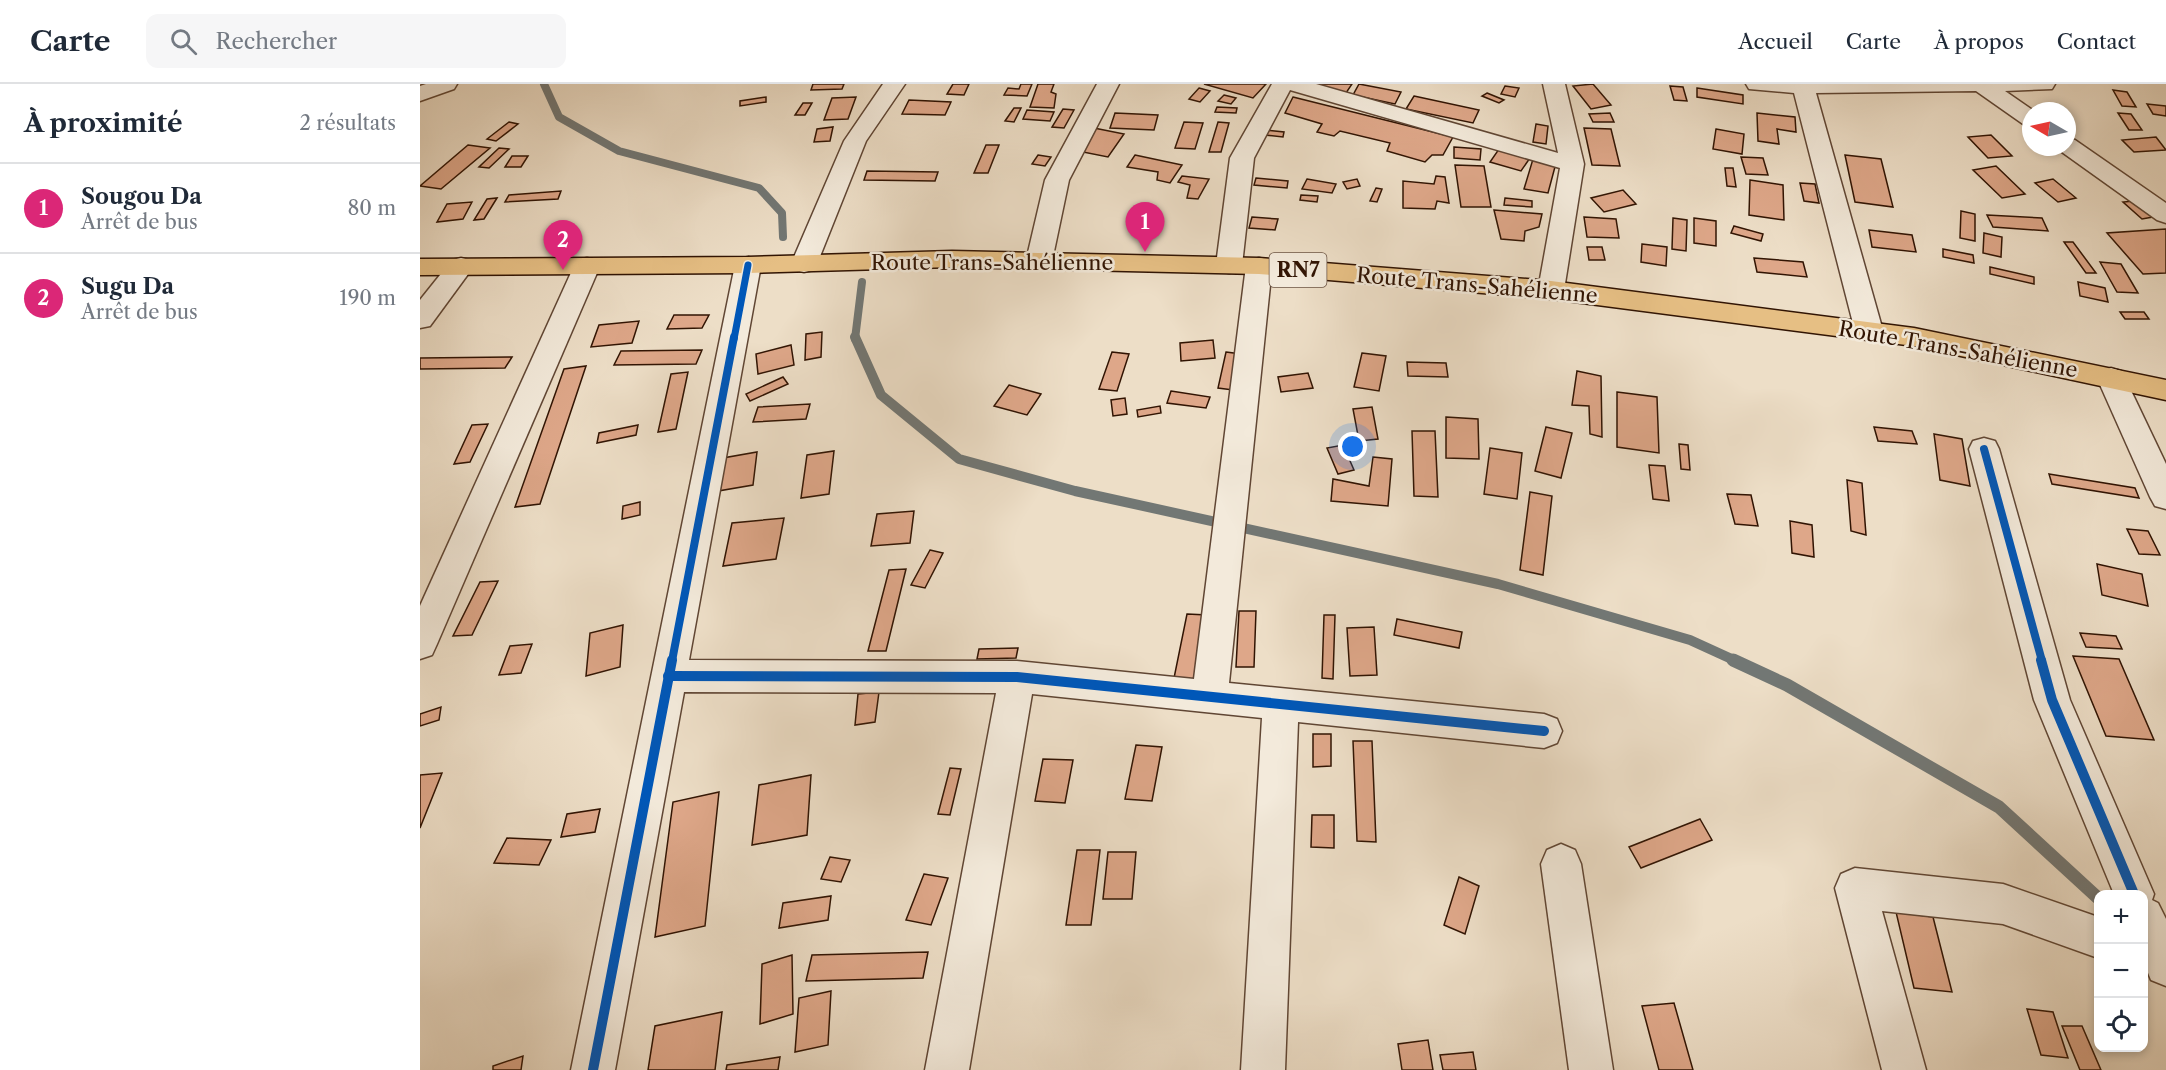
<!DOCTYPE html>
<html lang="fr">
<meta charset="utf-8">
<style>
:root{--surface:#fff;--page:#f6f6f7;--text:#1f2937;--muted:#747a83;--line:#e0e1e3;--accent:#db2777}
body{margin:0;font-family:"Libre Caslon Text",serif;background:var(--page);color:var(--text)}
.controls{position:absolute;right:18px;bottom:18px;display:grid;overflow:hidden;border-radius:12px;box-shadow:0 3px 9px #0003}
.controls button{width:54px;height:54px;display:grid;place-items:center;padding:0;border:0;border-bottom:2px solid var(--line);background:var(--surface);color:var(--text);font:30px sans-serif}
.compass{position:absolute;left:1602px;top:18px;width:54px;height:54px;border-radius:50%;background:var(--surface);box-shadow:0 3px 9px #0003;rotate:279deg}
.you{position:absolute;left:933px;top:363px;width:21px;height:21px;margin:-15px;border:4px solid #fff;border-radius:50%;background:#1a73e8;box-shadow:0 0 0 9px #1a73e833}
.badge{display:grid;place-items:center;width:39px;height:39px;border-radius:50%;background:var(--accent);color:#fff;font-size:20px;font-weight:700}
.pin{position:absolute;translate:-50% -50px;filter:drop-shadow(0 2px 3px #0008)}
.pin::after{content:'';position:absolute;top:32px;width:21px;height:18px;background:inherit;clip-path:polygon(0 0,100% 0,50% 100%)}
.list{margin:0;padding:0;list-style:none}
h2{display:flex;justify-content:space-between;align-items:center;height:78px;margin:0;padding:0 24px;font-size:26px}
h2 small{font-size:20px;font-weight:400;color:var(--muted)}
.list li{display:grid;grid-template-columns:39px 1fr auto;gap:18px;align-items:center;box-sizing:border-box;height:90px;padding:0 24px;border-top:2px solid var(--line)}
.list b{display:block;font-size:22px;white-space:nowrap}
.list p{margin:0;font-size:20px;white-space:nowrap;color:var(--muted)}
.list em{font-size:20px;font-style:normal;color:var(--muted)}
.icon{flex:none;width:33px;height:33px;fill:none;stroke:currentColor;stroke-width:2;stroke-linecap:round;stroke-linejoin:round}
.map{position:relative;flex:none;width:1746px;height:986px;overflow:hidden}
header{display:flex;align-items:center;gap:36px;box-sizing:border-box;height:84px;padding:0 30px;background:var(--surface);border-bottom:2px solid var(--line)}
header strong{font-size:28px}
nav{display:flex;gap:33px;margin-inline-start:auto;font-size:21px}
.search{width:420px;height:54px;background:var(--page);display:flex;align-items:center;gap:15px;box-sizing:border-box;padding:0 21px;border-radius:12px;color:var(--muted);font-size:22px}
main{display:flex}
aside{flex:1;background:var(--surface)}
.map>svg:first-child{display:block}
</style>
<header>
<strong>Carte</strong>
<div class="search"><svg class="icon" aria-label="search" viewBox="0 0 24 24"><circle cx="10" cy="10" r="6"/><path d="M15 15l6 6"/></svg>Rechercher</div>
<nav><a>Accueil</a><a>Carte</a><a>À propos</a><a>Contact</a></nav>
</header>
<main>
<aside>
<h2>À proximité<small>2 résultats</small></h2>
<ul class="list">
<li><span class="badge">1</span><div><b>Sougou Da</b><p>Arrêt de bus</p></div><em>80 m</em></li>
<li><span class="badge">2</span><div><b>Sugu Da</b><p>Arrêt de bus</p></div><em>190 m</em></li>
</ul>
</aside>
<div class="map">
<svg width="1746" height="986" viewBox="0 0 1746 986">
<rect width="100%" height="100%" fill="#eddec7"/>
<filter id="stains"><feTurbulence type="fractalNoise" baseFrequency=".00333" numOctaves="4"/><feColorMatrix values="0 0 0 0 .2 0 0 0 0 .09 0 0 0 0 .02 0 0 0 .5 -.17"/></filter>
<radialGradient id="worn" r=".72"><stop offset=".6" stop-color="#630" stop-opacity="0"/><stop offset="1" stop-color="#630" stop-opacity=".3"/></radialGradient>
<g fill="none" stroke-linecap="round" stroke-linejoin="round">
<g stroke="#727774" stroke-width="8">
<path d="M124,0L139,33L199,67L339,104L362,129L363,153"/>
<path d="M435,255L442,198"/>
</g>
<path stroke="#727774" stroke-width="10" d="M435,253L461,311L539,375L655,407L1078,500L1270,556L1316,577"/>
<path stroke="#727774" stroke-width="13" d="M1313,576L1367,601L1579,723L1678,814"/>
</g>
<g fill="#dea789" stroke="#311403" stroke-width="1.5">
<path d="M393,0H424L422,5L391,6Z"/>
<path d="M533,0H549L544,11L527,10Z"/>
<path d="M601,0H612L607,12L584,11L588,4L599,5Z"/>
<path d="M618,0H634L631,8L636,10L634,24L610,23Z"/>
<path d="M784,0H846L833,14Z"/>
<path d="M894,0H932L926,9Z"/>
<path d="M939,0L981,8L975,20L933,11Z"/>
<path d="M1173,0L1191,21L1171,25L1153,2Z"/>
<path d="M1085,2L1099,4L1095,13L1081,10Z"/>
<path d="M1250,2L1263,3L1267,17L1254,16Z"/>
<path d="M779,4L790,7L780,18L769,15Z"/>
<path d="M1277,4L1323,11V20L1277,13Z"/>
<path d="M1693,6L1707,8L1716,23L1702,22Z"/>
<path d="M1067,9L1084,16L1079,19L1062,12Z"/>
<path d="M804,11L816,14L811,20L798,17Z"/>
<path d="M994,12L1059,26L1053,39L986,25Z"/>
<path d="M346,13V18L320,22V17Z"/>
<path d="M436,13L428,35L404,36L412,14Z"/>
<path d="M873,13L1033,53L1023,71H1012L1005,78L967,67L970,59L920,47L914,52L897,48L902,40L865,29Z"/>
<path d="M489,16L531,18L525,31L482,30Z"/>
<path d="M383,19H392L385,31H375Z"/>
<path d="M1727,20L1746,22V32L1733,30Z"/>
<path d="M797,23L817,24L816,29L795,28Z"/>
<path d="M594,24H601L594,38L585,37Z"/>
<path d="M643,25L654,26L644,44L632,43Z"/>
<path d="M607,26L634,28L630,37L603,35Z"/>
<path d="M695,29L738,31L734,46L690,44Z"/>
<path d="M1190,29L1194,38H1173L1169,30Z"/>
<path d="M1337,29L1375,33L1376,48L1357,45L1359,60L1338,57Z"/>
<path d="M1698,29L1711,30L1722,46H1709Z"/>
<path d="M89,38L98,40L76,57L67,55Z"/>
<path d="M764,38L783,39L775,65L755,64Z"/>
<path d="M798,38L809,39L801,68H789Z"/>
<path d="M1116,40L1128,42L1126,60L1113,58Z"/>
<path d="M413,43L410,57L394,58L397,45Z"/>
<path d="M674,44L704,50L688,73L658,67Z"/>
<path d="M1164,44L1191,45L1200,82L1172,81Z"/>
<path d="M1296,45L1324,50L1322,70L1293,65Z"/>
<path d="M846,46L864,48L863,53L845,51Z"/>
<path d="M1571,51L1592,72L1568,74L1548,53Z"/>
<path d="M1736,53L1746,66L1714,68L1702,56Z"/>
<path d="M48,61L70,64L21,105L0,102Z"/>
<path d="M566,61H579L568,89H554Z"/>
<path d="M1034,63L1061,65L1060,76L1034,74Z"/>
<path d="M79,64L89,65L69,84L59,83Z"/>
<path d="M1079,65L1110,74L1101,87L1070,78Z"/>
<path d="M618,71L631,73L625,82L612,80Z"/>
<path d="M715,71L762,81L750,99L737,96L738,88L707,83Z"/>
<path d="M1425,71L1461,75L1473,123L1435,118Z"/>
<path d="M92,72H108L101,83H85Z"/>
<path d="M1321,73L1343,74L1348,91L1326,90Z"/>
<path d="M1113,75L1136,79L1128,109L1104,105Z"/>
<path d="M1035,81L1064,82L1071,123H1041Z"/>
<path d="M1576,82L1605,110L1582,114L1553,86Z"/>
<path d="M1305,84H1313L1316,103L1307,102Z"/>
<path d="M447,87L518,88L515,97L444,96Z"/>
<path d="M762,92L789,95L778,115L767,114L770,101L758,98Z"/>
<path d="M1016,92L1025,93L1029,119L1017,117L1015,125L983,124V97L1014,100Z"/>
<path d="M836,94L868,97L867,104L834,101Z"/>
<path d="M887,95L916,100L912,109L882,105Z"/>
<path d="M937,95L940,102L927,105L923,98Z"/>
<path d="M1633,95L1656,114L1638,118L1615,99Z"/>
<path d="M1330,96L1363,101L1364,136L1329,131Z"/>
<path d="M1380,99L1395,100L1399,119L1384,117Z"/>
<path d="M956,104L962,105L957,118L950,117Z"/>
<path d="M1203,106L1216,120L1184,128L1171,114Z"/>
<path d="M141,107L138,115L85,118L89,111Z"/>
<path d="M881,111L898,112L897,118L880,116Z"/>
<path d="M77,114L64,135L54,136L67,115Z"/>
<path d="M1085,114L1112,117V123L1084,121Z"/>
<path d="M1714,117L1733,133L1722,135L1703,118Z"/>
<path d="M52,118L43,135L17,138L27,120Z"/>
<path d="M1074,126L1122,130L1119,143L1105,147L1104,157L1081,155Z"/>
<path d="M1541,127L1555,130V157L1540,154Z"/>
<path d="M1567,131L1622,134L1628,147L1573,143Z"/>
<path d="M832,133L858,135L855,146L829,144Z"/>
<path d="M1164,133L1196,135L1199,154L1167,153Z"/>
<path d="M1253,134L1267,136L1266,167L1252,165Z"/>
<path d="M1274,134L1296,137V162L1274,159Z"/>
<path d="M1314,142L1343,150L1341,157L1311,149Z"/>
<path d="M1746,145V189L1723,190L1687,149Z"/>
<path d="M1449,146L1492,151L1496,168L1452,163Z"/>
<path d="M1564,149L1582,153L1581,173L1563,169Z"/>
<path d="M1644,158H1653L1676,189H1666Z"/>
<path d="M1222,160L1247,163L1246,182L1221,178Z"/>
<path d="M1167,163H1182L1185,176H1169Z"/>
<path d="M1523,165L1553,171L1554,179L1523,173Z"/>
<path d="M1334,174L1383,178L1387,193L1337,188Z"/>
<path d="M1680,178L1701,180L1718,209L1697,208Z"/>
<path d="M1570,183L1614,193V200L1570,190Z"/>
<path d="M1658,198L1685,204L1688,218L1660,212Z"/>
<path d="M1700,228H1724L1729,235H1705Z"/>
<path d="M254,231H289L282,244L247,245Z"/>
<path d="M219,237L212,259L171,263L179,241Z"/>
<path d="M402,248L401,273L385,276L386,250Z"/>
<path d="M793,256L795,274L761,277L760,259Z"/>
<path d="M371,261L374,281L338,290L336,270Z"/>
<path d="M282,266L276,280L194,281L201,267Z"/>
<path d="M692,268L709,270L697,307L679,305Z"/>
<path d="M806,268L821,270L813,306L798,304Z"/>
<path d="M942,269L966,272L959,307L934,303Z"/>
<path d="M92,273L85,284L0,285V274Z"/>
<path d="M987,278L1026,279L1028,293L988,292Z"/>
<path d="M166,282L120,420L95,423L144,285Z"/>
<path d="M1157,287L1181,292L1182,353L1170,350L1169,322L1152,321Z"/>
<path d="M268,288L256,345L238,348L251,290Z"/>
<path d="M888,289L893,304L861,308L858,293Z"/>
<path d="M363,293L368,300L330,317L326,310Z"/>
<path d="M589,301L621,310L607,331L574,322Z"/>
<path d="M751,307L790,313L786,324L747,319Z"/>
<path d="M1197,308L1237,313L1239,369L1197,363Z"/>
<path d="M705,314L707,330L693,332L691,316Z"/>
<path d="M390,320L386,335L333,338L338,323Z"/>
<path d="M740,322L741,329L718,333L717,326Z"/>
<path d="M952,323L958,355L939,357L933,325Z"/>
<path d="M1026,333L1058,335L1059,375L1026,374Z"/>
<path d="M68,340L50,378L34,380L52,341Z"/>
<path d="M218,341L216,351L177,359L179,349Z"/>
<path d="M1126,343L1152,349L1141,394L1115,387Z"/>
<path d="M1454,343L1492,347L1497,360L1458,357Z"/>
<path d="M992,347H1015L1018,413L994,412Z"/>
<path d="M1514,350L1542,355L1550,402L1520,396Z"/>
<path d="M1259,360L1268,361L1270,386L1261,385Z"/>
<path d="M923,361L934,386L918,390L907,364Z"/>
<path d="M1070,364L1102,369L1097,415L1064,410Z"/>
<path d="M414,367L409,410L381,414L387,371Z"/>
<path d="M337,368L333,401L298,407L303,374Z"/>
<path d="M953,373L972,375L968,422L911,417L913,395L949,402Z"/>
<path d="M1229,381L1245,382L1249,417L1233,415Z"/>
<path d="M1629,390L1715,404L1719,414L1632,400Z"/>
<path d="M1427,396L1442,399L1446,451L1431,447Z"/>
<path d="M1110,408L1132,412L1123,491L1100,486Z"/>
<path d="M1307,410L1331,411L1338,442L1315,440Z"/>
<path d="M220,418V431L202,435L203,422Z"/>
<path d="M494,427L490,459L451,462L457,430Z"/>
<path d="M364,434L356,475L303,482L312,439Z"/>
<path d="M1370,437L1392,441L1394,473L1372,469Z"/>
<path d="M1707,445L1728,447L1740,471L1719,470Z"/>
<path d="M510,466L523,469L505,504L491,501Z"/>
<path d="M1677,480L1722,490L1728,522L1682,511Z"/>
<path d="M486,485L466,567H448L469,486Z"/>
<path d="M78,497L52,551L33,552L60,498Z"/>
<path d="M819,527H836L834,583H816Z"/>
<path d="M767,530L787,531L776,596L754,594Z"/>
<path d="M904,531H915L913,595L902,594Z"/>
<path d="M977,535L1042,548L1039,564L974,551Z"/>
<path d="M203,541L200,583L166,592L170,549Z"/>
<path d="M954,543L957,591L930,592L927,544Z"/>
<path d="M1660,549L1696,552L1702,565L1666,563Z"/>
<path d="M112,560L101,589L79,591L90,562Z"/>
<path d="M598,564L596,574L557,575L559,565Z"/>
<path d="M1653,572L1699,575L1734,656L1686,652Z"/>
<path d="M459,608L455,638L435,641L438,610Z"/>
<path d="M21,623L19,636L0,642V630Z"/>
<path d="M893,650H911V682L893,683Z"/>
<path d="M933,657H952L956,758L937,757Z"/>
<path d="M716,661L742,663L732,717L705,715Z"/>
<path d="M623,675L653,676L645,719L615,717Z"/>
<path d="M530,684L541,685L530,731L518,730Z"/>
<path d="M22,689L0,744V691Z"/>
<path d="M391,691L387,751L332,761L339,701Z"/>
<path d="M299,708L285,842L235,853L253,718Z"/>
<path d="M180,725L175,748L141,753L147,730Z"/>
<path d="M892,731H914V764L891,763Z"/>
<path d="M1280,735L1292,756L1221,784L1209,763Z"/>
<path d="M87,754L131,756L119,781L74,779Z"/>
<path d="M657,766H680L671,841H646Z"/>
<path d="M688,768H716L712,815H683Z"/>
<path d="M410,773L430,776L421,798L401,795Z"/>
<path d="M504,790L528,794L511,841L486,836Z"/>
<path d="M1039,793L1059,802L1045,850L1024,841Z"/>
<path d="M411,812L408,836L359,844L363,819Z"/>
<path d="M1476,828L1513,833L1532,908L1494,904Z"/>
<path d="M508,868L503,894L386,897L392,871Z"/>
<path d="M372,871L373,930L340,940L342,880Z"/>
<path d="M411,907L408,961L375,968L379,914Z"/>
<path d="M1254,919L1273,986H1239L1222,922Z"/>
<path d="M1607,925L1633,928L1648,974L1621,971Z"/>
<path d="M302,928L295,986H228L235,942Z"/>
<path d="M1642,942H1662L1681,986H1660Z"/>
<path d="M1008,956L1013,986H982L978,960Z"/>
<path d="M1053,968L1056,986H1023L1020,971Z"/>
<path d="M103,972L101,986H73V982Z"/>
<path d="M360,973L358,986H306L307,981Z"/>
</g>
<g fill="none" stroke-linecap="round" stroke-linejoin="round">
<defs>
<g id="minor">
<path d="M6,0H37L34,5L0,17V2Z"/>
<path d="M463,0H485L446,57L397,180L393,186L384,188L375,186L371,180L424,57Z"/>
<path d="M677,0H699L649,96L632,177L628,183L619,185L610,183L606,177L625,96Z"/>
<path d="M852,0H896L1138,69L1123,0H1145L1164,80L1144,206L1140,212L1131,215L1122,212L1118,206L1140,84L870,6L834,74L822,181L818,187L809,189L800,187L796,181L810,74Z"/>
<path d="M1326,0H1635L1632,5L1585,7L1614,27H1611V42L1603,40L1556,7L1396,9L1463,247L1459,254L1449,256L1439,254L1435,247L1374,9L1329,5Z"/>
<path d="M1647,54L1655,56L1746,119V139L1737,136L1639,66L1637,63H1647Z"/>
<path d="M328,173L337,175L341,181L269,576L597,577L774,595L826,182L830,176L839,174L848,176L852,182L809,599L1124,630L1137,635L1142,647L1137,659L1124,664L878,638L865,986H821L842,634L612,610L549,986H505L576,609L264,608L195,986H151L315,181L319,175Z"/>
<path d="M41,174L50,176L54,182L10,242L0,244V216L32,176Z"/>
<path d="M167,174L176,176L180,182L17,560L12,571L0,575V522L154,182L158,176Z"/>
<path d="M1691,284L1701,287L1705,294L1746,380V425L1735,422L1730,413L1677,294L1681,287Z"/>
<path d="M1564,354L1575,357L1579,365L1650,616L1734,810L1732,816L1738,819L1746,835V902L1731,896L1724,879V810H1694L1614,616L1549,365L1553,357Z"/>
<path d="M1141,760L1155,766L1161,780L1193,986H1149L1121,780L1127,766Z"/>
<path d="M1435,784L1583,800L1678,833V874L1583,840L1462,827L1506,986H1462L1415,804L1421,790Z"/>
</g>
<path id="trunk" d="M532,167L839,174L1131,197L1494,244L1746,296V316L1494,262L1131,215L839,190L532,183L328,189L0,191V175L328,173Z"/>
</defs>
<use href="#minor" stroke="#604634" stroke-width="3"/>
<use href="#trunk" stroke="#311403" stroke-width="3"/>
<use href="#minor" fill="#f3eadb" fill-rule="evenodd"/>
<use href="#trunk" fill="#e6bf84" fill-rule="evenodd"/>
<defs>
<path id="cycleway-far2" d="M314,255L328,181"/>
<g id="cycleway-far1">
<path d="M1564,365L1622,577"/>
<path d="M252,577L314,253"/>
</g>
<g id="cycleway">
<path d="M1621,576L1632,616L1714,810"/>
<path d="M248,592L597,593L1124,647"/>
<path d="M173,986L252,576"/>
</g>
</defs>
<use href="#cycleway-far2" stroke="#f3eadb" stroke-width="10"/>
<use href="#cycleway-far1" stroke="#f3eadb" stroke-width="12"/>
<use href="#cycleway" stroke="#f3eadb" stroke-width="14"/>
<use href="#cycleway-far2" stroke="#0057b8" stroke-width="7"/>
<use href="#cycleway-far1" stroke="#0057b8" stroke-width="8"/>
<use href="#cycleway" stroke="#0057b8" stroke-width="10"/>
</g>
<g text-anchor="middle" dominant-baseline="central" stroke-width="5" stroke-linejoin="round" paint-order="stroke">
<rect fill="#f3eadb" stroke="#6b5444" stroke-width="1.5" x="849.5" y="169" width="57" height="34" rx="4.5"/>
<g font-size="20" font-weight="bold" fill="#311403">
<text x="878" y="186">RN7</text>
</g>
<g font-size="21" fill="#311403" stroke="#f3eadb">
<text x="572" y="178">Route Trans-Sahélienne</text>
<text transform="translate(1057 201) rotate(5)">Route Trans-Sahélienne</text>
<text transform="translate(1538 265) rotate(10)">Route Trans-Sahélienne</text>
</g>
</g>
<rect width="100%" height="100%" filter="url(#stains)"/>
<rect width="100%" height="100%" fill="url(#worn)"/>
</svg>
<div class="controls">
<button>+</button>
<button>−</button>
<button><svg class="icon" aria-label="locate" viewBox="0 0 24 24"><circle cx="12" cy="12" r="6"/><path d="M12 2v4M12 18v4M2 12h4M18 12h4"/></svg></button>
</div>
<svg class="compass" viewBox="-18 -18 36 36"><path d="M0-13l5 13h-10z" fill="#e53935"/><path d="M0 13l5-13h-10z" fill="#747a83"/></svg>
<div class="you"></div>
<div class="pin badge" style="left:725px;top:168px">1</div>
<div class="pin badge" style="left:143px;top:186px">2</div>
</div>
</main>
